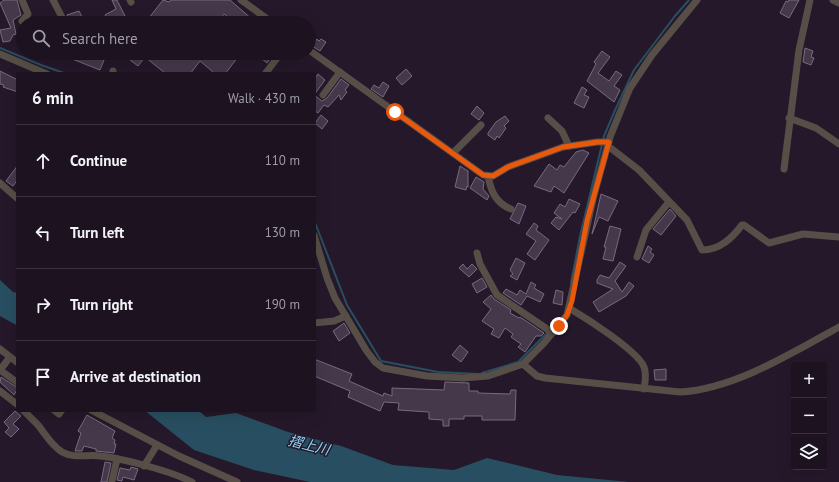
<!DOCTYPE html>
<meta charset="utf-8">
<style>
:root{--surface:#1c1220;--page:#251b29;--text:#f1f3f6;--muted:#a09ea5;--line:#3a323e}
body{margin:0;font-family:"PT Sans","Noto Sans JP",sans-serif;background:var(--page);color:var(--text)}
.controls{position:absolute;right:12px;bottom:12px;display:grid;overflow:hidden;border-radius:4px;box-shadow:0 4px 16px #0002}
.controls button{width:36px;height:36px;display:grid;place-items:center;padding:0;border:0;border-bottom:1px solid var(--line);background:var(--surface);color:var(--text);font:20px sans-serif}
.stop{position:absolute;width:12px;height:12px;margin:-9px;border:3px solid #ea580c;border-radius:50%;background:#fff}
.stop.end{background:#ea580c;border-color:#fff;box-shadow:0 1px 4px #0008}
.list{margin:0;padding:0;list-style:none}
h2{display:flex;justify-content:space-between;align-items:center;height:52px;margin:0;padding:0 16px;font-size:17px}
h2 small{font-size:13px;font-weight:400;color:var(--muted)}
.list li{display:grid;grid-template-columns:26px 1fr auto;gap:12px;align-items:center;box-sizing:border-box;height:72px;padding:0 16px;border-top:1px solid var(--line)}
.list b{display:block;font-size:15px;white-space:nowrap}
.list em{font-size:13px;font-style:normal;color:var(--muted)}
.icon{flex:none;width:22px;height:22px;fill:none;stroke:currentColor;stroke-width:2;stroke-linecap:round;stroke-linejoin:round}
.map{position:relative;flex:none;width:839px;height:482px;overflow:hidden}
.search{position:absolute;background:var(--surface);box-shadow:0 4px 16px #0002;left:16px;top:16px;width:300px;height:44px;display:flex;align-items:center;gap:10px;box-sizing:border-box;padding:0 14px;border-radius:22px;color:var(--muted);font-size:15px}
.panel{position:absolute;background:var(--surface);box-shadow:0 4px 16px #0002;left:16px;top:72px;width:300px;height:340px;border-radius:4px}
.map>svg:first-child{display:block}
</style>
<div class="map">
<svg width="839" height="482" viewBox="0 0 839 482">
<rect width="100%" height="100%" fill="#25182a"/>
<g fill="#284f61">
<path d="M0,280L13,292L18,293V326L0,316Z"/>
<path d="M144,410H198L206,417L236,413L288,432L341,446L393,465L454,470L487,458L557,475L629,482H310L254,470L194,450Z"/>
</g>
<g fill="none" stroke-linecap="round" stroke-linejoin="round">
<g stroke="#284f61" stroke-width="2">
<path d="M0,48L41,65L67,74"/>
<path d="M314,220L347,305L381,361L438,372L478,374"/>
<path d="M571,283L580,236L604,136L616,108L634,70L675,16L689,0"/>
<path d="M482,373L518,362L549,331"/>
</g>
</g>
<g fill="#46384b" stroke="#796a7f">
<path d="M4,0H17L21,15L13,20L16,34L13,35L10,41L3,42L0,30L11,28L0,3Z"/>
<path d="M112,0H117L125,16L109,23L105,15L116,9Z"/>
<path d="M163,0L169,2L171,0H230L253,20L256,17L264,23H236L224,14L217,23H145Z"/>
<path d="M789,0H799L789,18L780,13L786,1L788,2Z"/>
<path d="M79,11L85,23H70L67,15Z"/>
<path d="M317,39L319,41L321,39L326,42L320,51L312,46Z"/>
<path d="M805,48L813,51L811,57L814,58L811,65L803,62Z"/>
<path d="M602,51L610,57L598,73L609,81L616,71L622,75L614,86L620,90L614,102L587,81L596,64L594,62Z"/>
<path d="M57,53H77L85,56L87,53L104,60L100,70Z"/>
<path d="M121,53H222L226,56L228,53H241L225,74H211L213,72L200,61L190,74H166L145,57L138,66Z"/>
<path d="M255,53H268L272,56L267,63Z"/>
<path d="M406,69L412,76L402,85L396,78Z"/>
<path d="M0,71L18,80V92L3,87L4,85L0,84Z"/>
<path d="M318,74L325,80L314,95V80Z"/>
<path d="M341,79L349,85L345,90L347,92L341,100L339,95L328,107L324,105L318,113L314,110V95L322,101L327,98Z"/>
<path d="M383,82L389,86L383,97L371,89L374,85L379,88Z"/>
<path d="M582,87L587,90L584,95L589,97L584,108L574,103Z"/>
<path d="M477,106L484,113L479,120L471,114Z"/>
<path d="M321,115L328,121L322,129L315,123Z"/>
<path d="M505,116L509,121L504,126L506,128L499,138L497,136L495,140L488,135V133L496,122Z"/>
<path d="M583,150L589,153L564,193L554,186L551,192L534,186L549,164L557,170L560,165L564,167L576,152Z"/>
<path d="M18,165V179L13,186L6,181Z"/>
<path d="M460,166L468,171V187L467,186L466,190L455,187Z"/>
<path d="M476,177L484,182L483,189L489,196L487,200L470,188Z"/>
<path d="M601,194L618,201L608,221L599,217L592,234Z"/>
<path d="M569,199L580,204L575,213L573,212L559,230L551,223L556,217L562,219L554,213L560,204L565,207Z"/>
<path d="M518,203L526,206L519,224L510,219Z"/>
<path d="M670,209L676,216L661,235L653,229Z"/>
<path d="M534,223L538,226L536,230L549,240L535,260L527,254L536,241L526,234Z"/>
<path d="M610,226L621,229L613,261L603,259L606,247H604Z"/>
<path d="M648,246L652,249L650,252L654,255L649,263L642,259Z"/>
<path d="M516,258L525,263L517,280L510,276L513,274L510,270Z"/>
<path d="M620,262L626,266L615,281L622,292L629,282L634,286L626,296L599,312L593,302L613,289L597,283V280L600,275L609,278Z"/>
<path d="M463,264L467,269L472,264L477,269L469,277L459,268Z"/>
<path d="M482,278L487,287L477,293L472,284Z"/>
<path d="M531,282L536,285L534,288L544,294L540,302L527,296L521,305L503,293L506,289L517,295L520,290L526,294Z"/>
<path d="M556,290L563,292L562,305L553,303Z"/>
<path d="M491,295L494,299L511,310L510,313L519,318L520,317L544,333L541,336H536L525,352L518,347L521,344L511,337L513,334L505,328L499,338L491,334L494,329L482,321L491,309L483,302Z"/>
<path d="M344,323L350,333L339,341L333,331Z"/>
<path d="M460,345L468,352L461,362L452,355Z"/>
<path d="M314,359L352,374L349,381L383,396L384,393L392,396V388L444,390L445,382L469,383V391H478V393L510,394L511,390H516L515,420H482V416H464V419H449V426H443V420L429,419V412L398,410L399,403L384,402L380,411L348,397L350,391L314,376Z"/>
<path d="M666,369V380H655L654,370Z"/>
<path d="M1,377L18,388L14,395L0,382Z"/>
<path d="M15,411L21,416L13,424L19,429L11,437L5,432L9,428L4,422Z"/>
<path d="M87,415L115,431L112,438L115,440L114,444H116L114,453L96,451V449L84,446L82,451H75L81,433L78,431Z"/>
<path d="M105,462L111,463L107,482H101Z"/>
<path d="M131,467L138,469L134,480L123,477L122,481L117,480L120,468L130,470Z"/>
</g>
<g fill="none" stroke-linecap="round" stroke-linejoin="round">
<g stroke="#574f47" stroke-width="7">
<path d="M53,0L65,23"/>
<path d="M130,0L131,2"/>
<path d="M241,0L273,23"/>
<path d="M833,0L839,3"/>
<path d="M22,21L28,14L22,0"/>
<path d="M309,50L483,175L493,176L508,167L563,147L597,142H609"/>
<path d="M0,54L47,74"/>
<path d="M113,71V74"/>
<path d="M265,74L281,53"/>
<path d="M323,95L340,72"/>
<path d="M548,118L562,131L569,146"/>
<path d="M789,118L816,128L839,144"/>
<path d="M608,146L639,170L687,220L702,250C720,250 732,238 742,225H744L769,243L803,234L839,237"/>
<path d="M453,153L481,125"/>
<path d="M784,169L799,50L810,0"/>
<path d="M488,176C491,192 496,203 511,209"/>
<path d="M0,183L18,199"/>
<path d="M314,235L327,278L335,298L366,350L375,362L383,368L427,376L463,378L488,376L523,364L544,343L567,315L594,195L610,137L630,88L652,55L697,0"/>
<path d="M477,253L480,264L497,295L553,333"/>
<path d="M637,257L646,230L669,202"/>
<path d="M569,308C586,318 638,351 644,367C647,374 645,382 644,389"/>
<path d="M314,323L334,321L346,316"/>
<path d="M0,349L18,363"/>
<path d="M523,364L537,376L545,378L680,392C734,389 792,353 839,327"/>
<path d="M0,370L18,383"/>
<path d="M0,370L10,357"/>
<path d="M0,391L18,405"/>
<path d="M23,410C28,415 33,420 38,425C46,435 51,445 62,452C74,459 88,454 101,456C124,459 171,471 192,482"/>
<path d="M54,410L59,414L62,410"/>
<path d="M91,410L179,456L237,482"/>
<path d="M144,466L157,445"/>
<path d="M112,481L117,459"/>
</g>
</g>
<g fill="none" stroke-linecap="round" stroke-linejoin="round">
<path stroke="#ea580c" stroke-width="5" d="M395,112L483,175L493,176L508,167L563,147L598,142H609L587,221L572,301L567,315L559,326"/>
</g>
<g text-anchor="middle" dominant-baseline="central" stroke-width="3" stroke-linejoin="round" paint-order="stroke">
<g font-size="14" font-style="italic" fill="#93d7f9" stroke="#25182a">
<text transform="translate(309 445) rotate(14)">摺上川</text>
</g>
</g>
</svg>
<div class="controls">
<button>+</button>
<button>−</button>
<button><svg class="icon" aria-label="layers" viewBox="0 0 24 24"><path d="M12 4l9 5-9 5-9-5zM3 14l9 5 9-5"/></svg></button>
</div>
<div class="stop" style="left:395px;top:112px"></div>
<div class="stop end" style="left:559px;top:326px"></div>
<div class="search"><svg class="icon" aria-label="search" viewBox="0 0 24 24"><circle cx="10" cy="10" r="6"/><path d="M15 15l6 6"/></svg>Search here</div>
<section class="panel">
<h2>6 min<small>Walk · 430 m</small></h2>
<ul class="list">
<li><svg class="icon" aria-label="ahead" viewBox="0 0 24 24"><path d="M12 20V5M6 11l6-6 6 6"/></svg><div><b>Continue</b></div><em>110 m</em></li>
<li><svg class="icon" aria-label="left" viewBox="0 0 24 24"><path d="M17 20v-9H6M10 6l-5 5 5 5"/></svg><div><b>Turn left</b></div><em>130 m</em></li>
<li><svg class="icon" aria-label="right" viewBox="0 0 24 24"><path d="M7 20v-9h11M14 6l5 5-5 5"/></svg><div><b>Turn right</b></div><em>190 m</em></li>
<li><svg class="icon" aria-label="arrive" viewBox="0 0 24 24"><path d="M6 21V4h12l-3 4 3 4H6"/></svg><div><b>Arrive at destination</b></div></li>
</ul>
</section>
</div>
